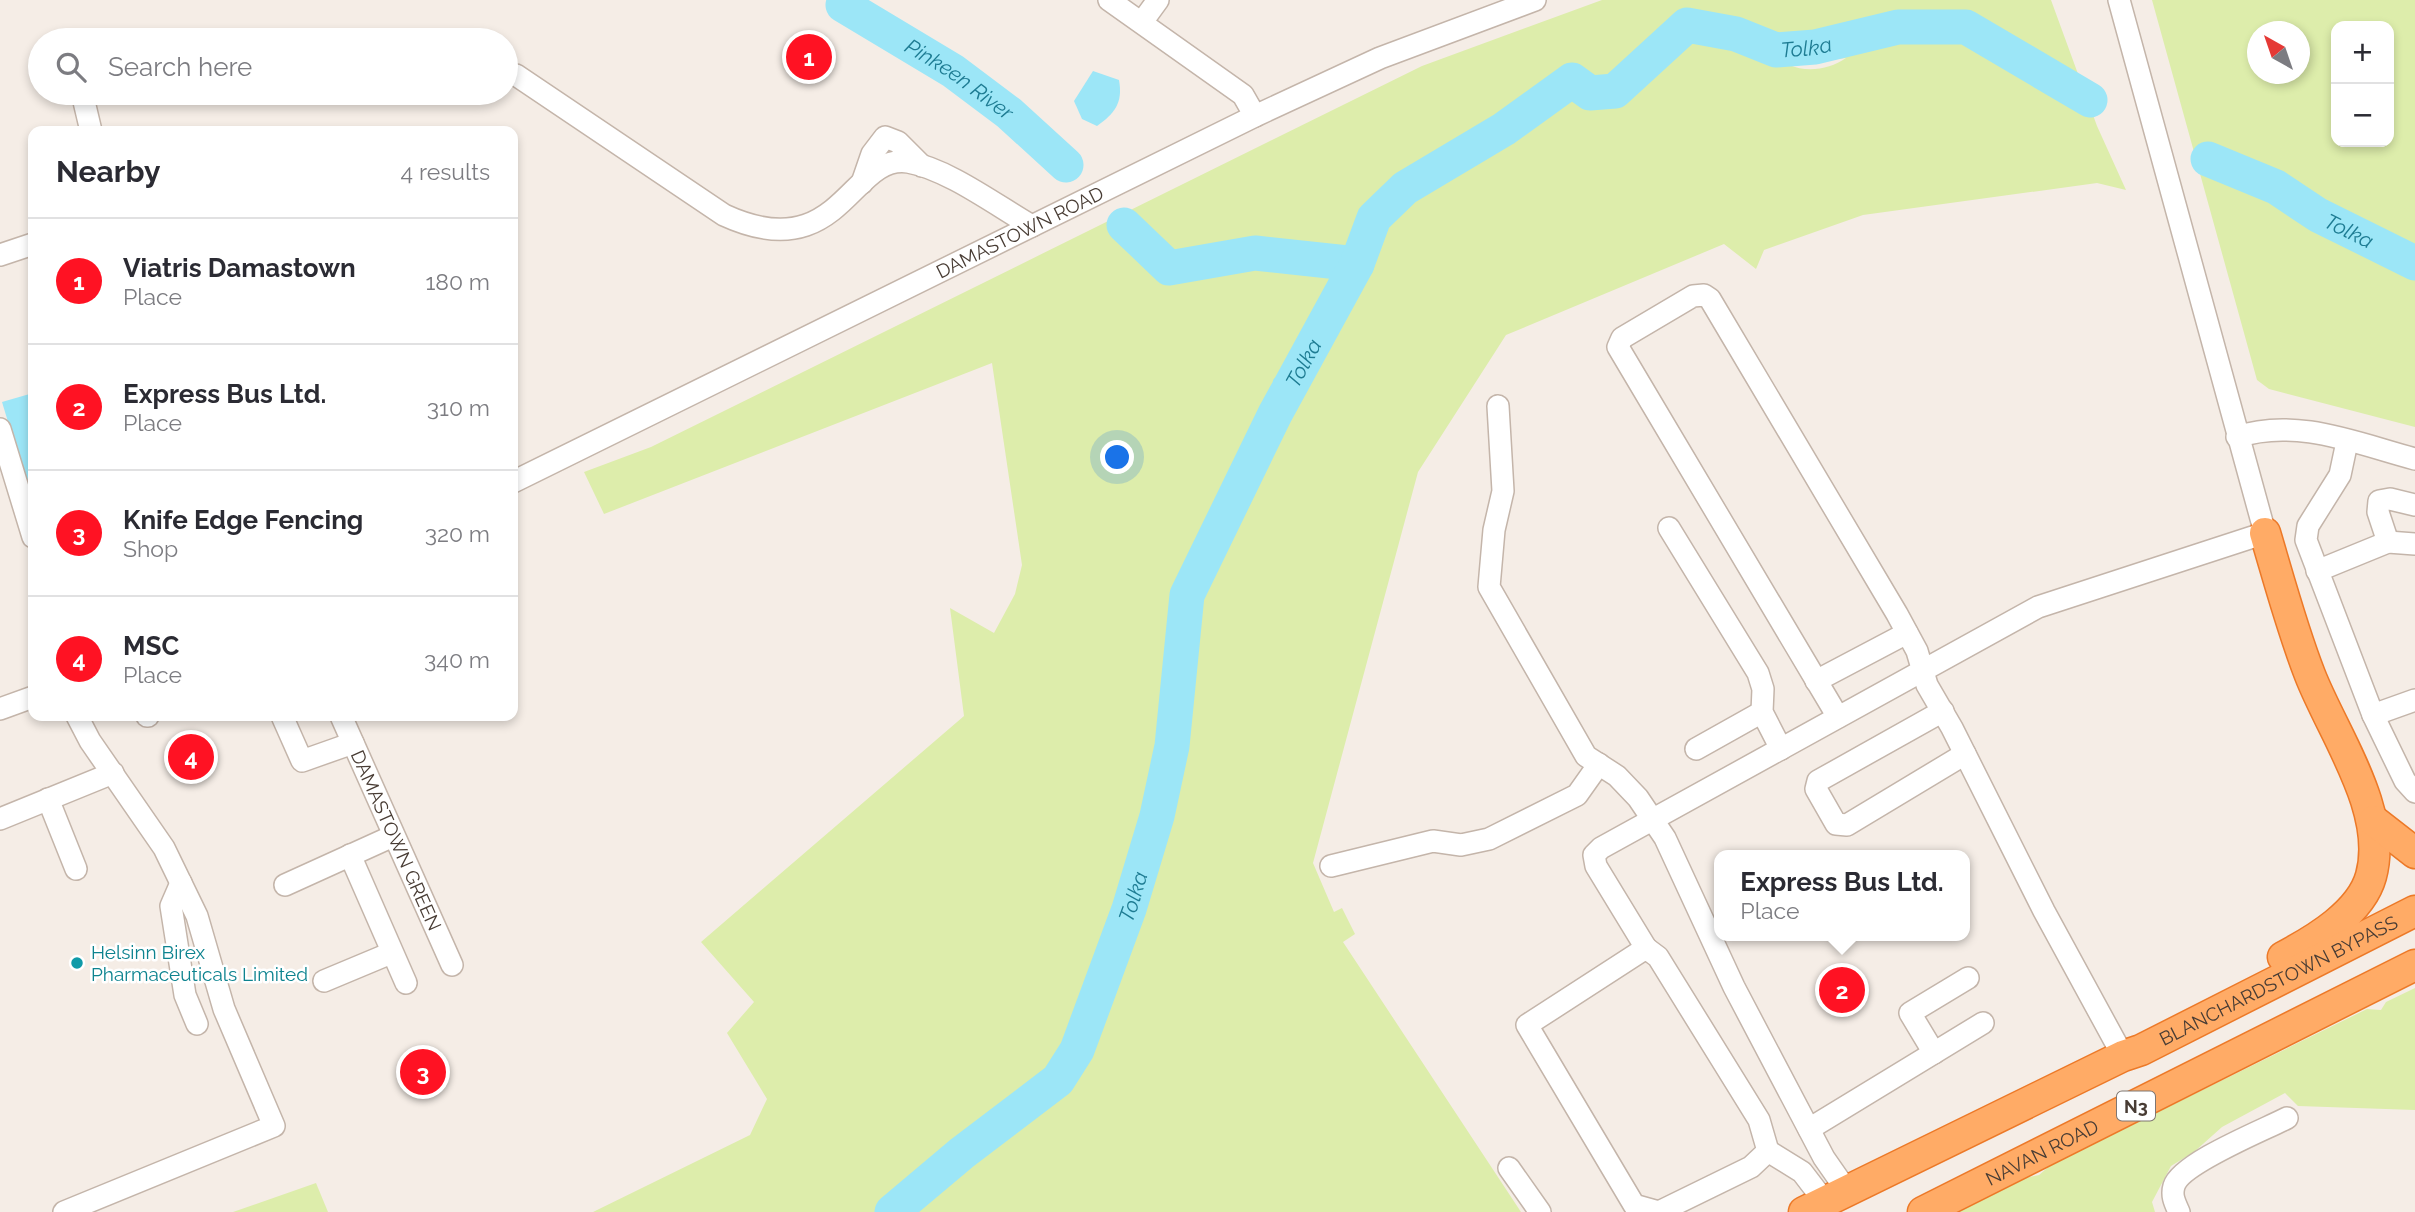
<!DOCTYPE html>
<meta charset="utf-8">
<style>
:root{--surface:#fff;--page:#f2f2f3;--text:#2b2b33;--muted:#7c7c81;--line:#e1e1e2;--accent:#ff1223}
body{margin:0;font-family:Raleway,sans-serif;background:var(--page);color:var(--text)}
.controls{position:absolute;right:21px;top:21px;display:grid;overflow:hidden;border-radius:14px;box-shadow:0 4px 10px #0003}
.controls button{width:63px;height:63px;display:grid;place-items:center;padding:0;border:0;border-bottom:2px solid var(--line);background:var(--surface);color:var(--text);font:35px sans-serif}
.compass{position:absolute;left:2247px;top:21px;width:63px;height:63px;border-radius:50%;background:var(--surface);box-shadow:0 4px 10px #0003;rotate:320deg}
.you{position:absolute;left:1118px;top:458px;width:24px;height:24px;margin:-18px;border:5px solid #fff;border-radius:50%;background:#1a73e8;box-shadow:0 0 0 10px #1a73e833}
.badge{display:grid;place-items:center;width:46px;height:46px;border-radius:50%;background:var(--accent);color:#fff;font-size:23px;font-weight:700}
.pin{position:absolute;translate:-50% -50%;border:4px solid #fff;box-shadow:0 2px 7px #0006}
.popup{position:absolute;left:1714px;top:850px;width:256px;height:91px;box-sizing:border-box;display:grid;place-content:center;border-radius:14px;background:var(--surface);filter:drop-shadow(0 2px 5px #0005);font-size:23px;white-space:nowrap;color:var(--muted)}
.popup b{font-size:26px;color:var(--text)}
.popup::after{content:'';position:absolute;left:50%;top:100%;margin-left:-14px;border:14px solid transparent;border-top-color:var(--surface)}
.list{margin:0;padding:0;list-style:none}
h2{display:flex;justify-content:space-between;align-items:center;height:91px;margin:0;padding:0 28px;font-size:30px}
h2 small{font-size:23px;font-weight:400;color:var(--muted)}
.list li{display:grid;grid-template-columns:46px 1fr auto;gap:21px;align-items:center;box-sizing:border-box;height:126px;padding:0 28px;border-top:2px solid var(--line)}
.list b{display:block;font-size:26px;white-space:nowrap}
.list p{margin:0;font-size:23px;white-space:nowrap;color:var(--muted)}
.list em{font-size:23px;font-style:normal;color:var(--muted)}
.icon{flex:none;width:38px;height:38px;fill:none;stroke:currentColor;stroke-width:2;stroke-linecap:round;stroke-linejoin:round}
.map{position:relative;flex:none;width:2415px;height:1212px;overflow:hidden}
.search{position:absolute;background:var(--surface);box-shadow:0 4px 10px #0003;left:28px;top:28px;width:490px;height:77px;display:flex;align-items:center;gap:18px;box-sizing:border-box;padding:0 24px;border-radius:38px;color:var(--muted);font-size:26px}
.panel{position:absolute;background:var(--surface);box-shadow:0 4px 10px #0003;left:28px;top:126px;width:490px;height:595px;border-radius:14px}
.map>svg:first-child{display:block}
</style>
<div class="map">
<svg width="2415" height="1212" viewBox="0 0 2415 1212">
<rect width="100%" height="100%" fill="#f5ede6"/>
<g fill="#ddedab" fill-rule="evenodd">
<path d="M1602,0H2051L2097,126L2126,190L2097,183L1863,215L1764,250L1756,269L1724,244L1506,335L1418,472L1313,863L1334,912L1342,908L1355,934L1343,942L1521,1212H902L942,1174L1058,1093L1080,1057L1123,956L1171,775L1186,704L1188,635L1192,594L1386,211L1409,190L1499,136L1386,187L1350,256L1330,282L1207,520L1173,601L1168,714L1120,904L1066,1052L1047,1082L920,1168L884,1212H593L750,1135L767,1099L727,1033L754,1002L701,942L964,716L950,608L994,633L1015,594L1022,565L992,363L604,514L584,472L651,447L1422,66ZM1846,58C1830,69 1808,73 1789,65Z"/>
<path d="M2152,0H2415V427L2269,389L2257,380ZM2336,26H2389V142H2336ZM2258,32H2300V74H2258Z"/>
<path d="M2415,988V1110L2298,1106L2285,1093L2222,1127L2194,1152L2171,1166L2152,1202L2155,1212H1952L2007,1182L2039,1175L2061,1156L2105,1133L2174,1104L2367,1009L2381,1010L2386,1002Z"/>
<path d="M316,1183L328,1212H233Z"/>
</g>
<g fill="#9ce6f7">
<path d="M1093,71L1119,80C1123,103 1115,113 1097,126L1082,119L1074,101Z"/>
<path d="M33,393V504L2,402Z"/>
</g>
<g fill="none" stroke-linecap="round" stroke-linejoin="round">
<path stroke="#9ce6f7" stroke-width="6" d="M1276,381L1290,388"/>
<g stroke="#9ce6f7" stroke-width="35">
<path id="s1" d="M843,5L953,71L1009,113L1066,165"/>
<path id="s2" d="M2208,159L2276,187L2318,215L2415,263"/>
<path d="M1124,225L1169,268L1255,253L1357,264"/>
<path id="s3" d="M892,1212L962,1153L1058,1080L1077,1050L1129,909L1157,816L1172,746L1187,595L1275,414L1357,264L1374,218L1405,188L1504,129L1572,80L1590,93L1615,91L1687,25L1736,34L1776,50L1815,47L1898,27H1966L2090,100"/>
</g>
<defs>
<g id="minor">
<path d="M1109,0L1243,95L1255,116"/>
<path d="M1142,22L1158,0"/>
<path d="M516,75L724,215C841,269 850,153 908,162C948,169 997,206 1032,226"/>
<path d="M82,93L91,131"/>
<path d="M862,183L872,154L885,137L898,142L922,166"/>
<path d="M0,255L33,244"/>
<path d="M1498,406L1503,491L1494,530L1489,587L1586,756L1617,776L1638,798L1665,838L1734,987L1824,1158L1847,1191"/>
<path d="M0,429L33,537"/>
<path d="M2237,437C2296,417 2358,444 2415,459"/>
<path d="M2347,442L2340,475L2308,526L2306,540L2373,715L2415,700"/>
<path id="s4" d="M513,482L1255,116L1380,58L1535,0"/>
<path d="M1669,528L1758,673L1763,689L1762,712L1781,749"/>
<path d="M2388,542L2378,512L2379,501L2390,499L2415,505"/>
<path d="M2317,571L2388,542L2415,544"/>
<path d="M1816,681L1907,633"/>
<path d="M0,709L33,697"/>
<path d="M1943,711L1818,781L1816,789L1836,824L1847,825L1965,754"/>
<path d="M2373,715L2405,781L2415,792"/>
<path d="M147,716H148"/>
<path d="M282,716L302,761L353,743"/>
<path id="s5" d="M341,716L452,965"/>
<path d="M1838,717L1618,347L1622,338L1693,296L1704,295L1710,299L1897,614L1917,651L1927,685L1952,728L2044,911L2123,1056"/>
<path d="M1696,749L1762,712"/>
<path d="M48,799L76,869"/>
<path d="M0,819L113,773"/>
<path d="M350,855L406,983"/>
<path d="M1331,866L1433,841L1461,845L1489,839L1577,795L1599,764"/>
<path d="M181,883L171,906L185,995L197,1024"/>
<path d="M285,885L393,836"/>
<path d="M1646,948L1596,866L1594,855L1601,848L2038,607L2265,533L2119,0"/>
<path d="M1646,948L1658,957L1759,1120L1768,1151L1751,1167L1659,1212L1634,1205L1527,1025Z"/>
<path d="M324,981L391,953"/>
<path d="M1934,1053L1910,1013L1968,978"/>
<path d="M1809,1129L1983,1023"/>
<path d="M1768,1151L1802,1172L1825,1202"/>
<path d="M1509,1168L1540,1212"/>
<path d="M64,1212L274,1126L224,1009L197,916L164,848L90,741L77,716"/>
<path d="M2179,1212C2175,1203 2171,1196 2174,1186C2181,1163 2264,1130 2287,1118"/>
</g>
<g id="highway">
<path d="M2265,533C2279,580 2292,629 2310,675C2333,734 2389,811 2371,876C2361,913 2315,940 2283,957"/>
<path d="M2374,821L2415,853"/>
<path id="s6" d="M1804,1212L2123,1056L2141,1050L2415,911"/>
<path id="s7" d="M1923,1212L2415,965"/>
</g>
</defs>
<use href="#minor" stroke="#c4b5aa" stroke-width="24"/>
<use href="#highway" stroke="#ec7928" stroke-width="33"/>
<use href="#minor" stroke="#fff" stroke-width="21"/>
<use href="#highway" stroke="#ffab66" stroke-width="30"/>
</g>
<circle fill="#0f9aa8" stroke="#fff" stroke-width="2.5" cx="77" cy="963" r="7"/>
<g text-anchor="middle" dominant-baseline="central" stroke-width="5" stroke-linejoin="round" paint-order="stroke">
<rect fill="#fff" stroke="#7f7671" stroke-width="2" x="2117" y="1091.5" width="38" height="29" rx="5"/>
<g font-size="18" font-weight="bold" fill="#483c34">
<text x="2136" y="1106">N3</text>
</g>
<g font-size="19" fill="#483c34" stroke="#fff">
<text stroke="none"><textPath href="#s4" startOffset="565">DAMASTOWN ROAD</textPath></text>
<text stroke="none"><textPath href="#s5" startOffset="136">DAMASTOWN GREEN</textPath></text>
<text stroke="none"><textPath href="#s6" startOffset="528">BLANCHARDSTOWN BYPASS</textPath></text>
<text stroke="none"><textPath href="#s7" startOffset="133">NAVAN ROAD</textPath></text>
</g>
<g font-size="19" fill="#0d838f" stroke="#fff" text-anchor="start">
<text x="91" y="952">Helsinn Birex<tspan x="91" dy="22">Pharmaceuticals Limited</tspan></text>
</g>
<g font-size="21" font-style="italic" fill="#1e7c93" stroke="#fff">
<text stroke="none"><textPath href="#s3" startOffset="1650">Tolka</textPath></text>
<text stroke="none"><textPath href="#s1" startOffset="138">Pinkeen River</textPath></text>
<text stroke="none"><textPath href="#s2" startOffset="159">Tolka</textPath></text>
<text stroke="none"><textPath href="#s3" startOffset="978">Tolka</textPath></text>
<text stroke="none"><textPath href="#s3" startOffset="411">Tolka</textPath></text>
</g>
</g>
</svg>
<div class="controls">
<button>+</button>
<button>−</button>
</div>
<svg class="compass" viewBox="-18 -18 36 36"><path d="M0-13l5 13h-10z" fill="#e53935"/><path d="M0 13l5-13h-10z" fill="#7c7c81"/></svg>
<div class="you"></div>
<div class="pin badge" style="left:809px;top:57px">1</div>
<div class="pin badge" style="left:1842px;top:990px">2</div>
<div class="popup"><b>Express Bus Ltd.</b>Place</div>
<div class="pin badge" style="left:423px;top:1072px">3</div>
<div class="pin badge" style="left:191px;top:757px">4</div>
<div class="search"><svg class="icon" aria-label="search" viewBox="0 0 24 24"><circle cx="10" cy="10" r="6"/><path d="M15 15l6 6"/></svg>Search here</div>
<section class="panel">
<h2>Nearby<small>4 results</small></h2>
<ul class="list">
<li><span class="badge">1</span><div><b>Viatris Damastown</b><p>Place</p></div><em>180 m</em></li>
<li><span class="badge">2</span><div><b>Express Bus Ltd.</b><p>Place</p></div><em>310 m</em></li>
<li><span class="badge">3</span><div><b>Knife Edge Fencing</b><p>Shop</p></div><em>320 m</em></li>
<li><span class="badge">4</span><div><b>MSC</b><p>Place</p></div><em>340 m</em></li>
</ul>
</section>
</div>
